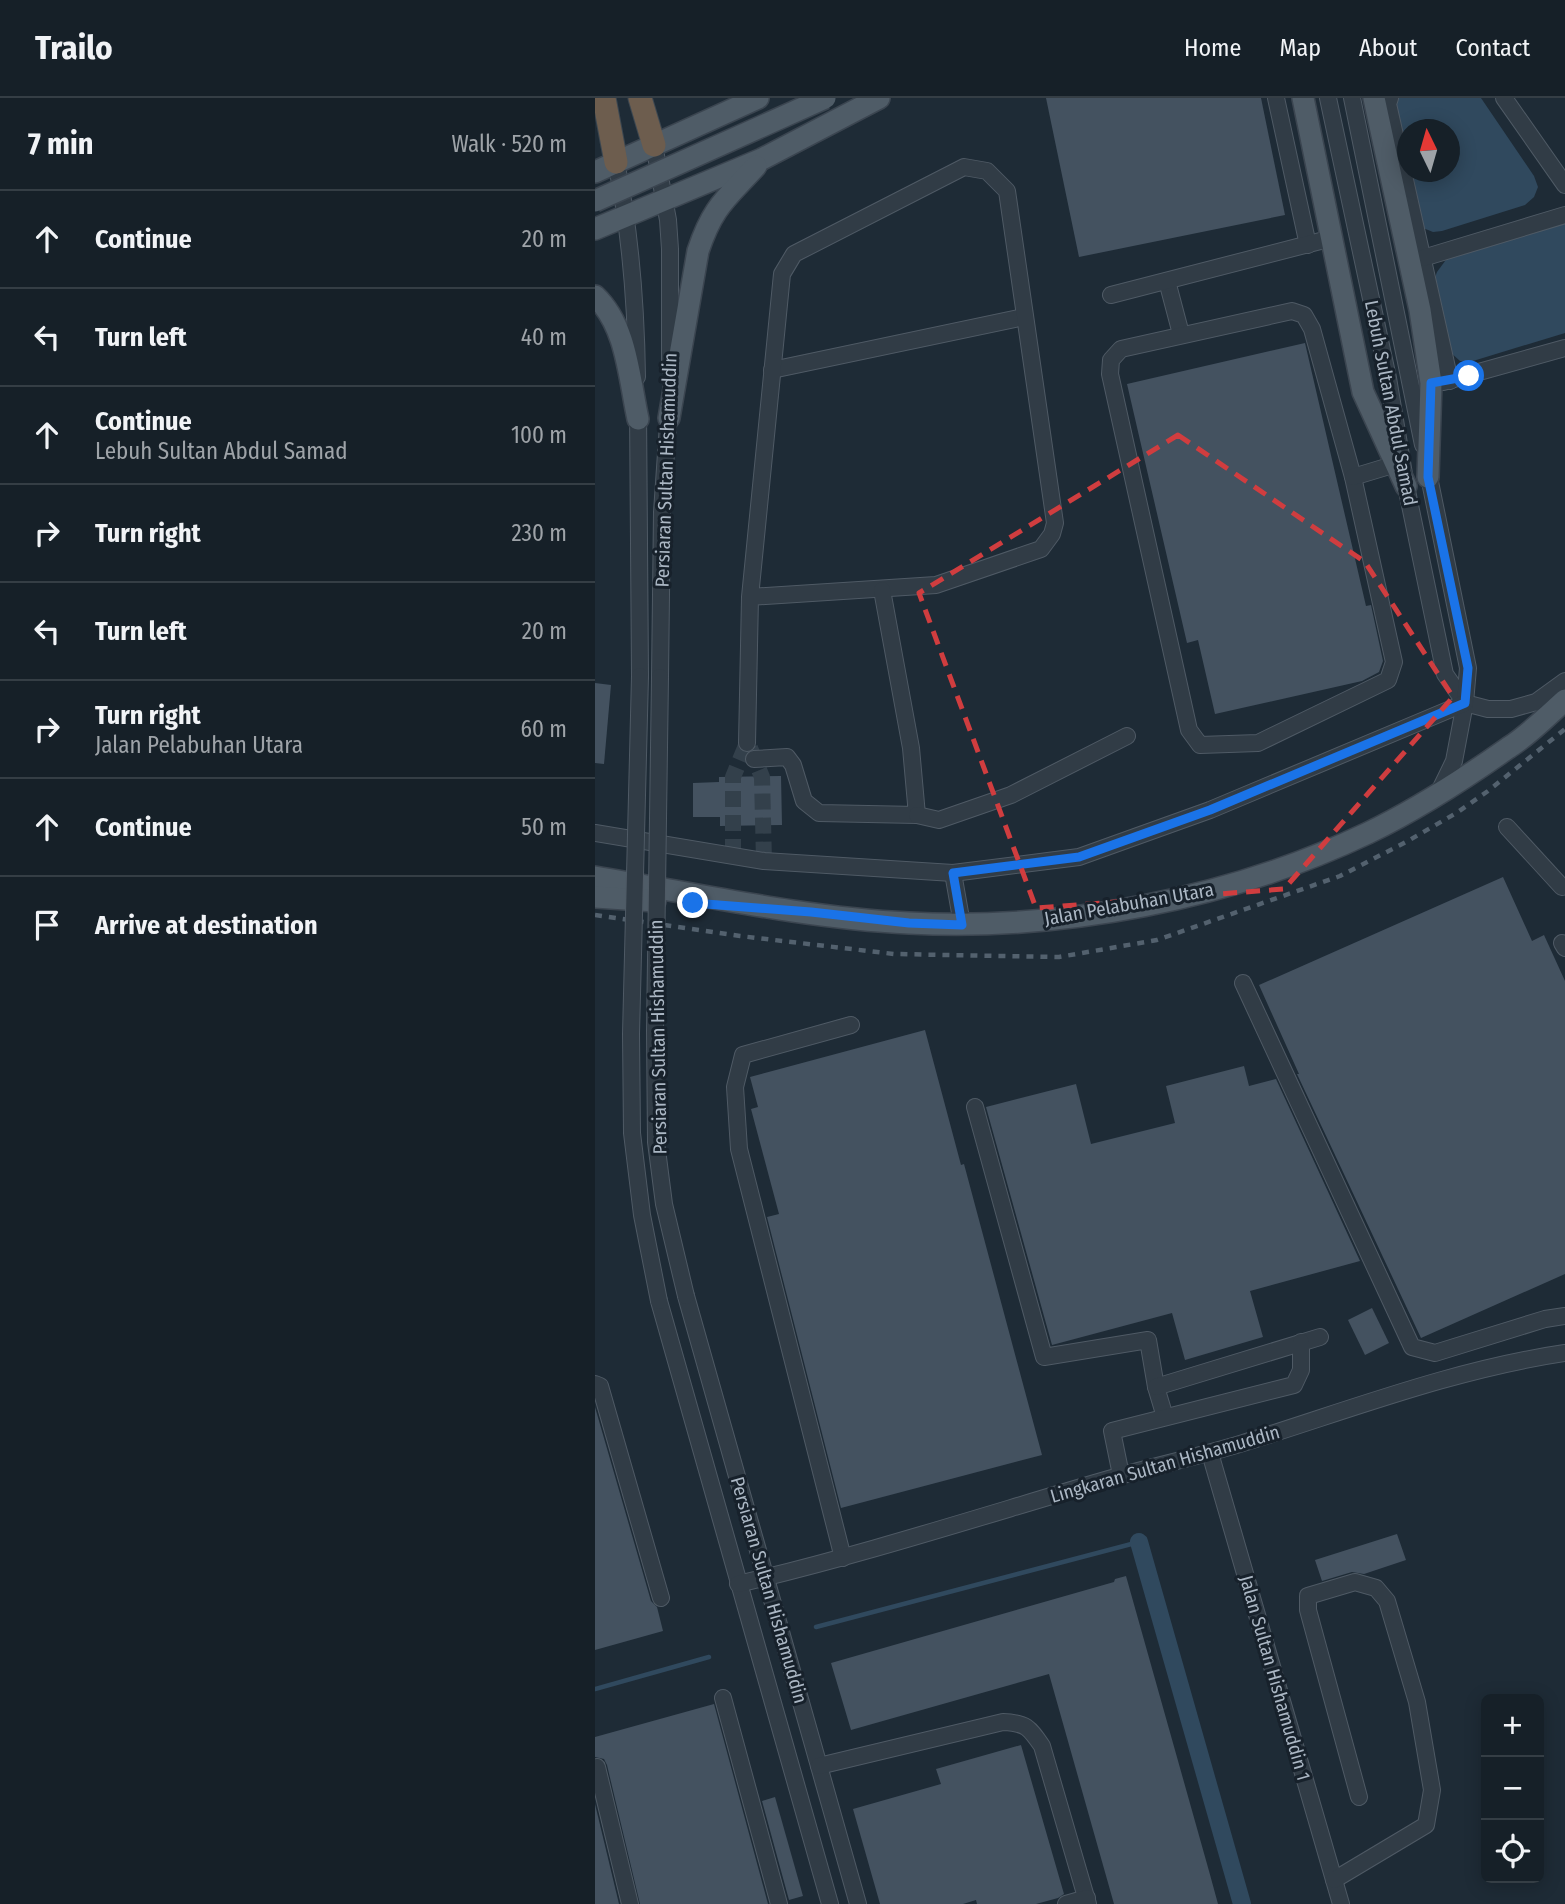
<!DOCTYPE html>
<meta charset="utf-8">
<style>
:root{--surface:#162028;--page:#232d34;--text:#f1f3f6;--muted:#9ea3a8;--line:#353e45}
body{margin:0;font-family:"Fira Sans Condensed",sans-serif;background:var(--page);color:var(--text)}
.controls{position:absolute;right:21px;bottom:21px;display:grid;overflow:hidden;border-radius:10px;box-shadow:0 4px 18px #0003}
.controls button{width:63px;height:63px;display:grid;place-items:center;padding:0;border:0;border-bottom:2px solid var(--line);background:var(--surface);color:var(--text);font:35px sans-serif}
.compass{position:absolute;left:802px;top:21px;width:63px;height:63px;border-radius:50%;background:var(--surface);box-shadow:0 4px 18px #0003;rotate:355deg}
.stop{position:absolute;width:21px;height:21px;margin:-16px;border:5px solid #1a73e8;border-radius:50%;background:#fff}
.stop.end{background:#1a73e8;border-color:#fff;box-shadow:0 2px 7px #0008}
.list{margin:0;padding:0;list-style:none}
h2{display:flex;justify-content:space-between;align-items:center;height:91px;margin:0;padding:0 28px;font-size:30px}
h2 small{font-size:23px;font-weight:400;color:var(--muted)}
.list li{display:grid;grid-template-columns:46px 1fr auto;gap:21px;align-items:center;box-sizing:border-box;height:98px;padding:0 28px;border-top:2px solid var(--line)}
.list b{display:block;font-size:26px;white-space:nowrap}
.list p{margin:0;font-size:23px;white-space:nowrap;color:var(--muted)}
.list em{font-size:23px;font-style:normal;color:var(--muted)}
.icon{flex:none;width:38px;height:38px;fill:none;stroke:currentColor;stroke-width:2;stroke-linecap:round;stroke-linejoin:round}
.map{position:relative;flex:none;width:970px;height:1806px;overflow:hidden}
header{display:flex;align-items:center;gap:42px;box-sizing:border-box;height:98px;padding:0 35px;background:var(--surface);border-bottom:2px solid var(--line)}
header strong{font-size:33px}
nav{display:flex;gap:38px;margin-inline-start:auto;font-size:24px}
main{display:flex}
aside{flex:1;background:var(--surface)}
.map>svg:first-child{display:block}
</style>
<header>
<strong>Trailo</strong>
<nav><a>Home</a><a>Map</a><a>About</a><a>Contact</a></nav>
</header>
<main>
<aside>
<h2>7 min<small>Walk · 520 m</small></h2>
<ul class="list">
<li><svg class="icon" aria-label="ahead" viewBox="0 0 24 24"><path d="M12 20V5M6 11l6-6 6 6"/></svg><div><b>Continue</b></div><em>20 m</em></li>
<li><svg class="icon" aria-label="left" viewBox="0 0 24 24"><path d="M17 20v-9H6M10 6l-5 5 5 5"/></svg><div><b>Turn left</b></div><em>40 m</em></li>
<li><svg class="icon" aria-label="ahead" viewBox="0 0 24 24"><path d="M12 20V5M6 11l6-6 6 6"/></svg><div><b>Continue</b><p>Lebuh Sultan Abdul Samad</p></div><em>100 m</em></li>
<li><svg class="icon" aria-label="right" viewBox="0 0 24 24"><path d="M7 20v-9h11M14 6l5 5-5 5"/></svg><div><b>Turn right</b></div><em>230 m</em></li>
<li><svg class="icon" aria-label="left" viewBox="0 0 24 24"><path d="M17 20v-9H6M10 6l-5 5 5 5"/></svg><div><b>Turn left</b></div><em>20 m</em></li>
<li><svg class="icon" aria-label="right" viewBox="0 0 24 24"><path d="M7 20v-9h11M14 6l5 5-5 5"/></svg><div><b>Turn right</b><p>Jalan Pelabuhan Utara</p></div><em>60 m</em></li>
<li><svg class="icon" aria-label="ahead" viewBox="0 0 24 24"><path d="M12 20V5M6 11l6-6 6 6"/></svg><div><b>Continue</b></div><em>50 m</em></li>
<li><svg class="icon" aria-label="arrive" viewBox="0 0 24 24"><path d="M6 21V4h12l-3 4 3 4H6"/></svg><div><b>Arrive at destination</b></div></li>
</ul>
</aside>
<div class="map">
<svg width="970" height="1806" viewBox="0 0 970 1806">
<rect width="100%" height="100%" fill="#1e2b36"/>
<g fill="#30495e" fill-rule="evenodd">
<path d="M800,0H886L939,78L943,89L939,99L930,107L847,133L838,134L828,130L822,117L798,11ZM813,32H855V74H813Z"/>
<path d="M959,126H970V235L878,263H865L854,253L838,185L842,174L853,159Z"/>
</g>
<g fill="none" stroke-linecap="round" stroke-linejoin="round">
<g stroke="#30495e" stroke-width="4.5">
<path d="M221,1529L544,1444"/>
<path d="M0,1591L114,1559"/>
</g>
<path stroke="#30495e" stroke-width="18" d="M544,1444L647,1806"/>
</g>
<g fill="#445260">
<path d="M451,0H666L690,117L484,159Z"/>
<path d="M710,245L771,508L776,507L788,563L784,574L767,583L620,616L603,542L592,545L532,286Z"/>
<path d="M0,585L16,587L9,666L0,665Z"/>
<path d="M186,678L187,727L125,728V719H98V685L124,684V679Z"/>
<path d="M908,779L937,843L949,837L970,883V1176L826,1240L702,976H704L664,887Z"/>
<path d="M330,932L366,1067L369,1066L447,1357L246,1410L172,1119L184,1116L156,1011L163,1009L155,979Z"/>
<path d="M649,968L654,988L681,981L765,1163L655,1193L668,1239L590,1262L577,1215L457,1247L391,1009L481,986L496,1046L580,1025L571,988Z"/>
<path d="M777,1210L794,1245L770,1257L753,1222Z"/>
<path d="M0,1309L56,1503L62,1509L68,1533L0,1552Z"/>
<path d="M802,1436L811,1462L769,1476L757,1474L727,1483L720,1462Z"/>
<path d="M531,1478L614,1773L623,1806H519L454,1576L256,1632L236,1565L519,1484L520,1481Z"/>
<path d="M119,1606L173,1806H45L12,1667L9,1661L0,1659V1639Z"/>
<path d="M426,1647L469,1796L463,1800L441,1806H382L381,1802L368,1806H285L258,1711L346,1686L341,1671Z"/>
<path d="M180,1699L208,1798L194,1802L167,1703Z"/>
<path d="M0,1706L24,1806H0Z"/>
</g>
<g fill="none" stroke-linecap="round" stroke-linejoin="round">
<g stroke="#33404b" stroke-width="16" stroke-dasharray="16 8" stroke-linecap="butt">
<path d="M155,650L167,679L169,763"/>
<path d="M138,757V679L152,645"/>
</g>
<defs>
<g id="minor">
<path d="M681,0L713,147"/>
<path d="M733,0L793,280L811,388L850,576L870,605L893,611H916L941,604L970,583"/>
<path d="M757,0L828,347"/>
<path d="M795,0L793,6L855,283"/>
<path d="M909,0L970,87"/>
<path d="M59,47L73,122L75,151V271"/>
<path d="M21,64C36,136 41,206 42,279"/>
<path d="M828,160L970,117"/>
<path d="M572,183L586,236"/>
<path d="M516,197L737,140"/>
<path d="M697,213L709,217L717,231L758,379L799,564L793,582L663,645L605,647L594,632L515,276L516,262L526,251Z"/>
<path d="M177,272L429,219"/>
<path d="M848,284L970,250"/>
<path d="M43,311L45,578"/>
<path d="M832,369L873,570L870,605L859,663L844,694"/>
<path d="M758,379L801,366"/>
<path d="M65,579L67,414L74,311"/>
<path d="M152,645L155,499L187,176L199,156L369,69L392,73L412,93L460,425L457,436L446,451L341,487L155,499"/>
<path d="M159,661L192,659L198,667L209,703L224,715L322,717L316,650L287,492"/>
<path d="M322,717L344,722L416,697L532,638"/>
<path d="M912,729L967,789"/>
<path d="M0,735L169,763L358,775L484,759L615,712L870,605"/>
<path d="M358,775L367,826"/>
<path d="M967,845L970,850"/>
<path d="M648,885L817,1249L840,1255L950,1221L970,1218"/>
<path d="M380,1009L449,1259L553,1242L561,1289L570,1319"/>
<path d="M91,1198L263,1806"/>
<path d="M64,1203L235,1806"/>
<path d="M0,1286L5,1288L66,1500"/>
<path d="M561,1289L725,1239"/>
<path d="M615,1355L746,1806"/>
<path d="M526,1377L517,1333L699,1287L706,1272V1244"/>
<path d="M248,1460L144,1051L140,989L148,957L256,927"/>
<path d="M143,1486C263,1458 381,1420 500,1385C549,1370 599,1360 648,1345C754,1312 860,1271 970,1255"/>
<path d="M128,1600L184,1806"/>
<path d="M224,1668L408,1624C431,1625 434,1629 447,1648L493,1806"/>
<path d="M2,1669L35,1806"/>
<path d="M739,1782L831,1727L837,1692L822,1604L792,1503L781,1490L760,1484L713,1498V1512L764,1699"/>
<path d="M471,1806L492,1800"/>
</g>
<g id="major">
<path d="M708,0L768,294L811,388"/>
<path d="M779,0L825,212L836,285L833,379"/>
<path d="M0,74L163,0"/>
<path d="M0,131L167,61L284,0"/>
<path d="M0,198C32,228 34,280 43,321"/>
<path d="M74,320L103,153C118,108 131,101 161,68"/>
<path d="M0,779C103,796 210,820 314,825C468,833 634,801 773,735C821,712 869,681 913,650C934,637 952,618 970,602"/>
<path d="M0,799L60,803"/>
</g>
<g id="highway">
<path d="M9,0L21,64"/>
<path d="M45,0L59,47"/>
</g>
</defs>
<use href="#minor" stroke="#4f5a65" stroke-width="18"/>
<use href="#major" stroke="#3b4550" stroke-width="24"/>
<use href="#highway" stroke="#3c4751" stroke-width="25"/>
<use href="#minor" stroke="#313c46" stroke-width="16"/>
<use href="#major" stroke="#4f5c67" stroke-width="21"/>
<use href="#highway" stroke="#6d5d4e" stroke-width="23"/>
<path stroke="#53616e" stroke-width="4.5" stroke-dasharray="7 7" stroke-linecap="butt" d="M0,817L145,838L299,856L464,859L562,842L745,778L811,744L863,714L893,693L970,631"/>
<defs>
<g id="minor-bridge">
<path d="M45,578L36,936L37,1035L47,1117L64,1203"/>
<path d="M65,579L60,933L61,1044L69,1106L91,1198"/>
</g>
<path id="major-bridge" d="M0,103L230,0"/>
</defs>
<use href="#minor-bridge" stroke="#4f5a65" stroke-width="18" stroke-linecap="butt"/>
<use href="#major-bridge" stroke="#3b4550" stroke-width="24" stroke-linecap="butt"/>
<use href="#minor-bridge" stroke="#313c46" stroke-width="16"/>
<use href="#major-bridge" stroke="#4f5c67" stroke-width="21"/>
</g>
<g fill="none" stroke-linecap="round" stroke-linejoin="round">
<path stroke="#1a73e8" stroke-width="9" d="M98,805L216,814L314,825L367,827L358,775L484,759L615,712L870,605L873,570L833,379L836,285L874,278"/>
</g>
<path fill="none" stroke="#d03d3f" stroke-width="5" stroke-dasharray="14 9" stroke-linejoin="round" d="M583,337L770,464L858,599L689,791L441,810L324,495Z"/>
<g text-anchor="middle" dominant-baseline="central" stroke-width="6" stroke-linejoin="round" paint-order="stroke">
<g font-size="19" fill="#abb7c4" stroke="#17212b">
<text transform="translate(796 305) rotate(79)">Lebuh Sultan Abdul Samad</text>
<text transform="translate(71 372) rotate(-88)">Persiaran Sultan Hishamuddin</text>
<text transform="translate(534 806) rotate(-10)">Jalan Pelabuhan Utara</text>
<text transform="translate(63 939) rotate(-91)">Persiaran Sultan Hishamuddin</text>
<text transform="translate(570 1366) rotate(-16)">Lingkaran Sultan Hishamuddin</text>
<text transform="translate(174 1492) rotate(74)">Persiaran Sultan Hishamuddin</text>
<text transform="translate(680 1580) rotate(74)">Jalan Sultan Hishamuddin 1</text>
</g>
</g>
</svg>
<div class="controls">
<button>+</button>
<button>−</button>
<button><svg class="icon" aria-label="locate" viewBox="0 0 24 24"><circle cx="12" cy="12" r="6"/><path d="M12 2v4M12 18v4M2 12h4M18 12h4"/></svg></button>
</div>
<svg class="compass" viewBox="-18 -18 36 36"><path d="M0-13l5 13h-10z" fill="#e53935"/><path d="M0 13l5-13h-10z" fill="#9ea3a8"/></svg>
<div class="stop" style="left:874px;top:278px"></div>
<div class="stop end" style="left:98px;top:805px"></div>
</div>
</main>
